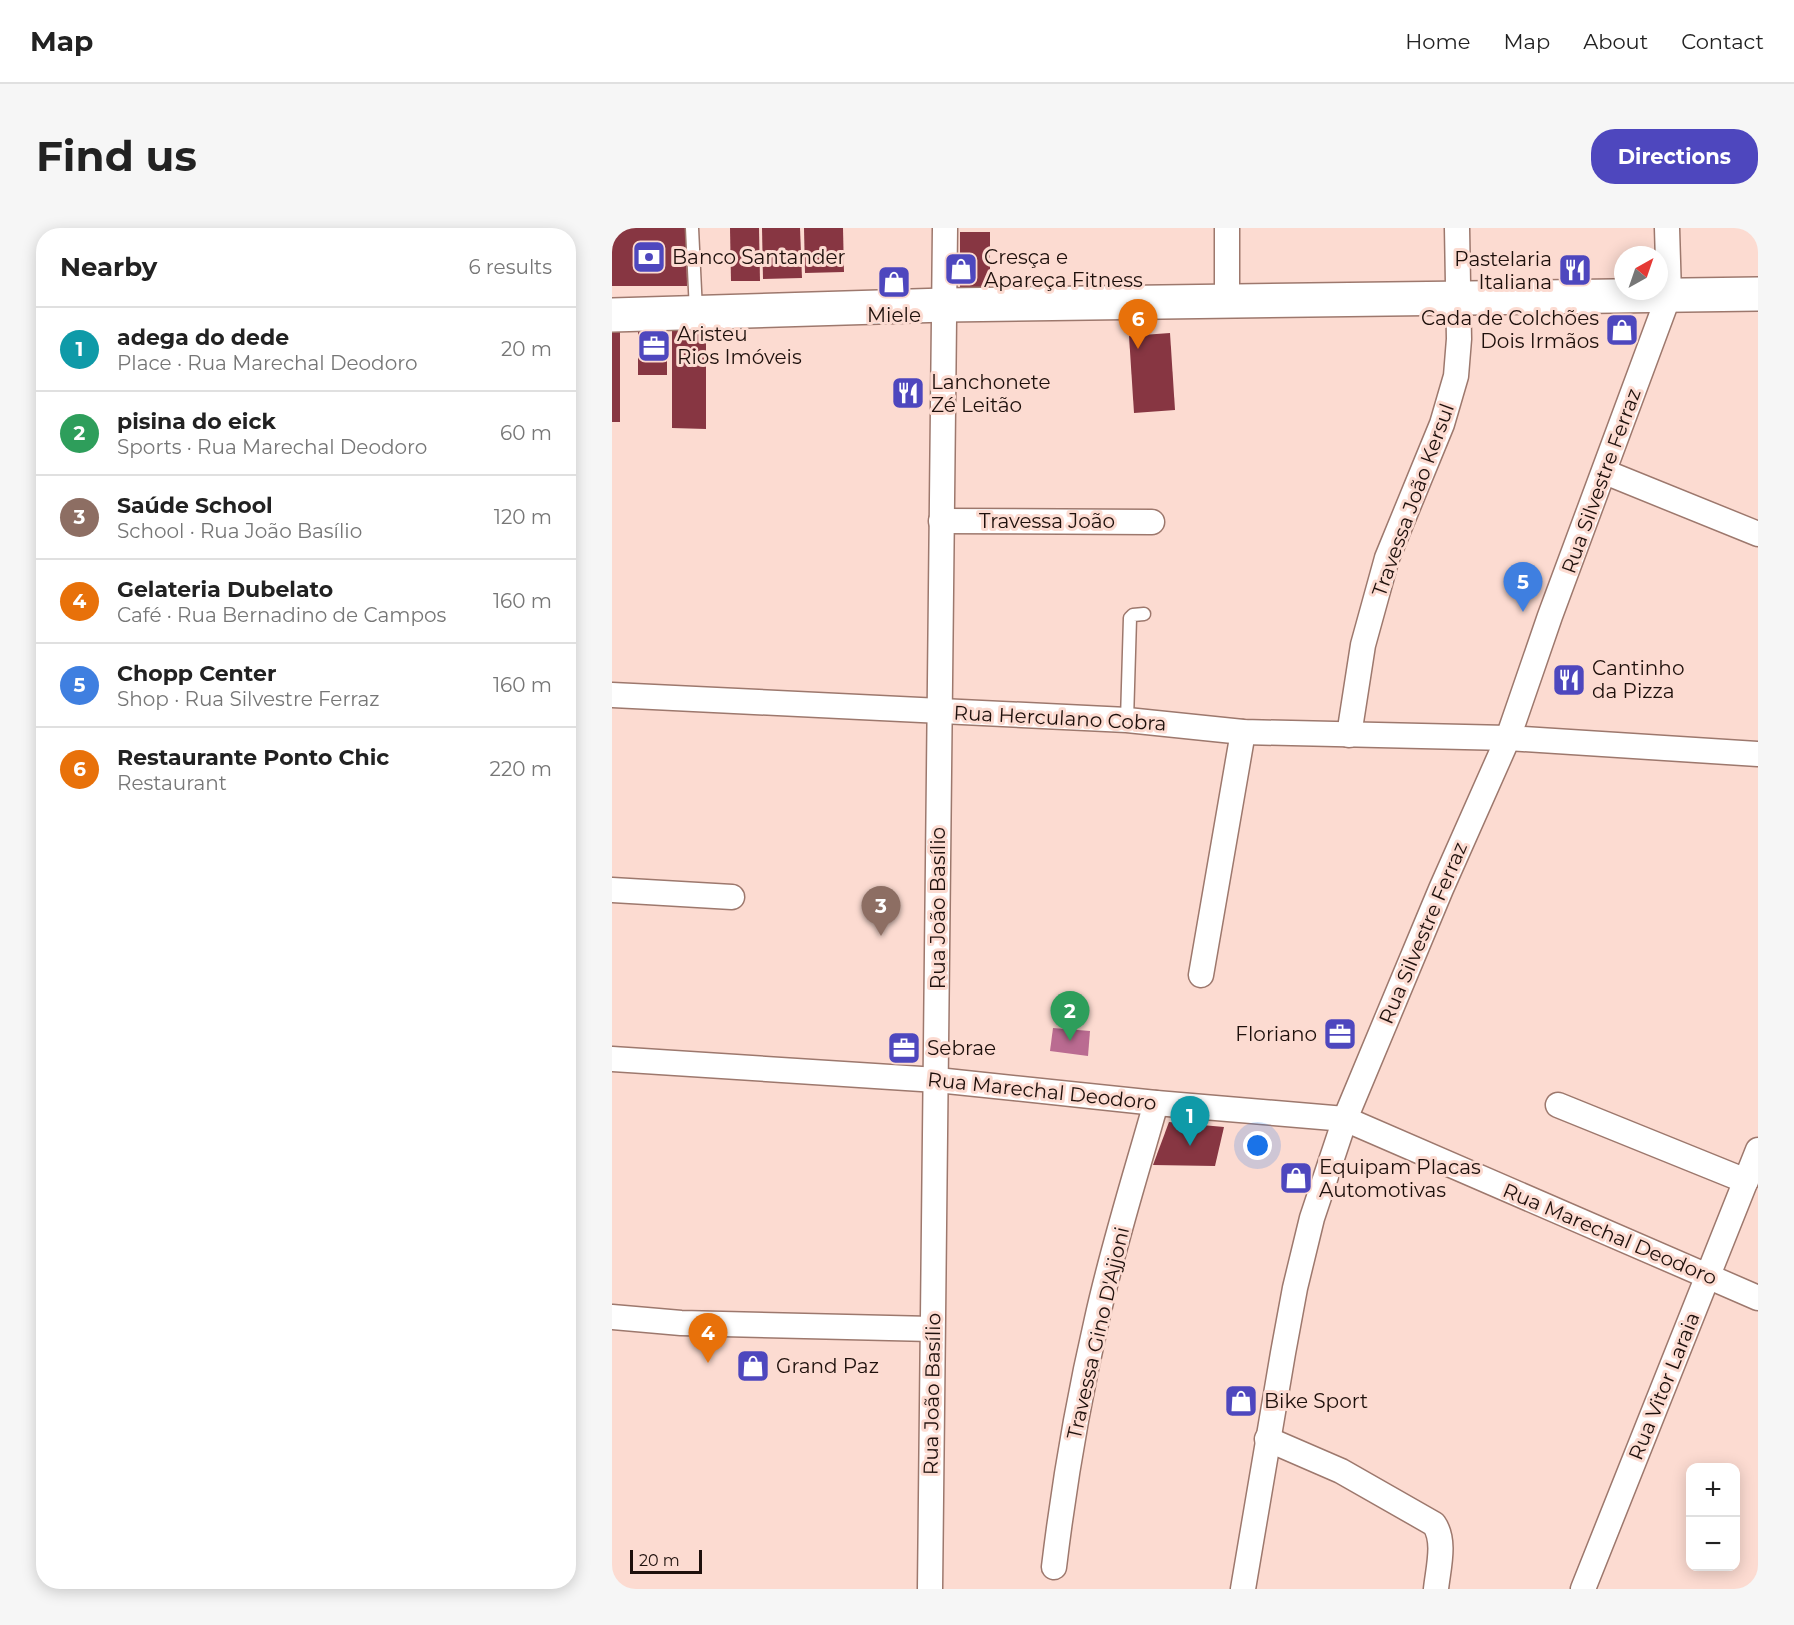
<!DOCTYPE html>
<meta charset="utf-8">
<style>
:root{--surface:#fff;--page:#f6f6f6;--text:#222;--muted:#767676;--line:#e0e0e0;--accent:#4e47be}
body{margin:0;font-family:Montserrat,sans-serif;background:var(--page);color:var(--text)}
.controls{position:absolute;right:18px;bottom:18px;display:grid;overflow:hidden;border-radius:12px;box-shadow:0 3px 15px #0003}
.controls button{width:54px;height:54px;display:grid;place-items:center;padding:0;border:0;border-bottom:2px solid var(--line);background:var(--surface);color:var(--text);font:30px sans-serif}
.compass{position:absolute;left:1002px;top:18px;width:54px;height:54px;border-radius:50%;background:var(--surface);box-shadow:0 3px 15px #0003;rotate:40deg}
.scale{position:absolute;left:18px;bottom:15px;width:72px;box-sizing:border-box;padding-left:6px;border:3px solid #1e100c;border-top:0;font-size:16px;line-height:21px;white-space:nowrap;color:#1e100c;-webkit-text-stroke:4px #fcdbd1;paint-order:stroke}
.you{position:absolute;left:646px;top:918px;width:21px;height:21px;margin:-15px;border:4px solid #fff;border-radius:50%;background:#1a73e8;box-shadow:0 0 0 9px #1a73e833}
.badge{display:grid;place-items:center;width:39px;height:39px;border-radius:50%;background:var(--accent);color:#fff;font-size:20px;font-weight:700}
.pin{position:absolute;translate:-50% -50px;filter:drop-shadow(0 2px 3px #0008)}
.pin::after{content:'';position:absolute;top:32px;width:21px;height:18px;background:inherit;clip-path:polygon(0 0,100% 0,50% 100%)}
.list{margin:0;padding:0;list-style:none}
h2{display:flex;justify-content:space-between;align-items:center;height:78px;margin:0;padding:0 24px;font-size:26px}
h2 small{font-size:20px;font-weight:400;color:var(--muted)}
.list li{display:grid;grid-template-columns:39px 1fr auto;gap:18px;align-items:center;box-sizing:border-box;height:84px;padding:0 24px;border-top:2px solid var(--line)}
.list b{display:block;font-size:22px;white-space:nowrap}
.list p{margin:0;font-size:20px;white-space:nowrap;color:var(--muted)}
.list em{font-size:20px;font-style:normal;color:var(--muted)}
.map{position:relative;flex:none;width:1146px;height:1361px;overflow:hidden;border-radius:24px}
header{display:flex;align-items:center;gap:36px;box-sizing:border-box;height:84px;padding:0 30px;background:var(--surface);border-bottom:2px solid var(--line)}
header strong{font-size:28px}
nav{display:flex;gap:33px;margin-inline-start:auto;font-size:21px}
.intro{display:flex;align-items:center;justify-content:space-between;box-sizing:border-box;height:144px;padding:0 36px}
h1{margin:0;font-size:42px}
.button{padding:15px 27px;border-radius:24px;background:var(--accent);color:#fff;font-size:21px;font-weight:700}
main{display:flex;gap:36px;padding:0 36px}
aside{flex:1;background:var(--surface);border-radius:24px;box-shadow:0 3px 15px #0003}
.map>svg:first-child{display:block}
</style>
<header>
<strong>Map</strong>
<nav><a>Home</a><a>Map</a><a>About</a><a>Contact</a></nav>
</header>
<div class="intro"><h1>Find us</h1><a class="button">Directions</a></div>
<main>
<aside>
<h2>Nearby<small>6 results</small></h2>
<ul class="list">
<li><span class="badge" style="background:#0f9aa8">1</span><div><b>adega do dede</b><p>Place · Rua Marechal Deodoro</p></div><em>20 m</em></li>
<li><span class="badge" style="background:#2e9e5b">2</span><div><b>pisina do eick</b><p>Sports · Rua Marechal Deodoro</p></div><em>60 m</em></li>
<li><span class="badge" style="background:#8d6e63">3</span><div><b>Saúde School</b><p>School · Rua João Basílio</p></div><em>120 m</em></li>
<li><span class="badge" style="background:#e8710a">4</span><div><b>Gelateria Dubelato</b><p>Café · Rua Bernadino de Campos</p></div><em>160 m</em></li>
<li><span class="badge" style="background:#3f7fe0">5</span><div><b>Chopp Center</b><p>Shop · Rua Silvestre Ferraz</p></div><em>160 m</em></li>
<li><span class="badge" style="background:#e8710a">6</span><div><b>Restaurante Ponto Chic</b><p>Restaurant</p></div><em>220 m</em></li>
</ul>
</aside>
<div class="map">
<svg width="1146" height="1361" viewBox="0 0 1146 1361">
<rect width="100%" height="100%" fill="#fcdbd1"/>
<path fill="#ba6b91" d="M441,800L478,803L476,828L438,823Z"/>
<g fill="#873642">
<path d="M0,0H74L75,58H0Z"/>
<path d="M118,0H147L148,53H119Z"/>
<path d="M150,0H188L190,50L151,51Z"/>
<path d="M192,0H231L232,44L193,45Z"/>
<path d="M348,4H378V60L348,59Z"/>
<path d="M60,99H94V201L60,200Z"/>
<path d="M26,100L55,101V147H26Z"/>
<rect x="0" y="102" width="8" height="92"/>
<path d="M558,105L563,182L522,185L517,108Z"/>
<path d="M557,894L612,899L603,938L541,937Z"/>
</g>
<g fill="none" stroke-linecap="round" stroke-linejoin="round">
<defs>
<g id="lane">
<path d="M80,0L84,83"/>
<path d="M515,492L518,390L521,387L532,386"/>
</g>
<g id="street">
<path d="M615,73V0"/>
<path d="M993,244L1146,306"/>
<path d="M329,293L540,294"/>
<path d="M0,467L515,492L631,504L896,510L1146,526"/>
<path d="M737,507L751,417L775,330L830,196L844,148L847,111L845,0"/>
<path d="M0,662L120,669"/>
<path d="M589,747L631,504"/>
<path d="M0,831L325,852L544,875L733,891L1146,1070"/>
<path d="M946,877L1134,953"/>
<path d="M0,1089L69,1095L320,1101"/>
<path d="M655,1211L729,1243L822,1296C834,1313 826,1341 824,1361"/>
<path d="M442,1339C452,1256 466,1173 485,1091C501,1018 524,946 544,875"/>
<path d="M318,1361L333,0"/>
<path d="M631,1361L671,1125L683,1060L700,990L733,891L829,661L896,510L938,388L1057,67L1055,0"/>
<path d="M971,1361L1146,922"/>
</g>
<path id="secondary" d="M0,87L333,77L1146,66"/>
</defs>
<use href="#lane" stroke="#9d786d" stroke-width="15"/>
<use href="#street" stroke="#9d786d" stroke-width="27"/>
<use href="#secondary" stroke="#9d786d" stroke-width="36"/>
<use href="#lane" stroke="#fff" stroke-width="12"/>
<use href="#street" stroke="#fff" stroke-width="24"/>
<use href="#secondary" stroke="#fff" stroke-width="33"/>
</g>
<defs>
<symbol id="bank-square" viewBox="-11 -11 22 22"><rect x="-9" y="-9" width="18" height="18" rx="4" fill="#4e47be" stroke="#fcdbd1"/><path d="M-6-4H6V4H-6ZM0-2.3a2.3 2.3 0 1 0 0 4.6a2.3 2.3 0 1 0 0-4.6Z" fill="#fff"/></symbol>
<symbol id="shop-square" viewBox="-11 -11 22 22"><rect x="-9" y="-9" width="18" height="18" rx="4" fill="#4e47be" stroke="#fcdbd1"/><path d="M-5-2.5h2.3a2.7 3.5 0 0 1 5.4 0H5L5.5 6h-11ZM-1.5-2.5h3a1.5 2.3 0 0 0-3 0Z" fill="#fff"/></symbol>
<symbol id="restaurant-square" viewBox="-11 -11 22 22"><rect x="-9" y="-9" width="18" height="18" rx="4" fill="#4e47be" stroke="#fcdbd1"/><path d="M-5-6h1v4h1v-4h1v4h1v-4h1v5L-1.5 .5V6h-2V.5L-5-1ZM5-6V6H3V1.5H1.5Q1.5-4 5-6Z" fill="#fff"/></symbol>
<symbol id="office-square" viewBox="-11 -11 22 22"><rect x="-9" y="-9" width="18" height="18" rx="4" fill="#4e47be" stroke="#fcdbd1"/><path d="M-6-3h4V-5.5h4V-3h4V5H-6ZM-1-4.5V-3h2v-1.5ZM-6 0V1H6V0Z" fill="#fff"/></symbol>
</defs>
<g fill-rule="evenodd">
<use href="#bank-square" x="18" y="10" width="38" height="38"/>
<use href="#shop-square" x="330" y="22" width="38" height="38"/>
<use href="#restaurant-square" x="944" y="23" width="38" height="38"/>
<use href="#shop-square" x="263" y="35" width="38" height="38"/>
<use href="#shop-square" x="991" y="83" width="38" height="38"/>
<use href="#office-square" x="23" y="99" width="38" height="38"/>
<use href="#restaurant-square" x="277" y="146" width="38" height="38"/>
<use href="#restaurant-square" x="938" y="433" width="38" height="38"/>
<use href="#office-square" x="709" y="787" width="38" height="38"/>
<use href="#office-square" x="273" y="801" width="38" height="38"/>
<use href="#shop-square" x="665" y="931" width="38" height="38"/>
<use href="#shop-square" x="122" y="1119" width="38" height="38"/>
<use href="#shop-square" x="610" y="1154" width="38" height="38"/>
</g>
<g text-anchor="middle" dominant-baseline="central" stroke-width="6" stroke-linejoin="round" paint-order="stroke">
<g font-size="20" fill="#1e100c" stroke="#fcdbd1" text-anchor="start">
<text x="60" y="29">Banco Santander</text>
<text x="372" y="29">Cresça e<tspan x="372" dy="23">Apareça Fitness</tspan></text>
<text x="940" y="31" text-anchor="end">Pastelaria<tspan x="940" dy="23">Italiana</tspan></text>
<text x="282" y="87" text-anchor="middle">Miele</text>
<text x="987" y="90" text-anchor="end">Cada de Colchões<tspan x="987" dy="23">Dois Irmãos</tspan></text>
<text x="65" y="106">Aristeu<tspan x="65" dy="23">Rios Imóveis</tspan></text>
<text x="319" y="154">Lanchonete<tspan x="319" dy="23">Zé Leitão</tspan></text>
<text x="980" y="440">Cantinho<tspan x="980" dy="23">da Pizza</tspan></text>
<text x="705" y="806" text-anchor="end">Floriano</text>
<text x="315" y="820">Sebrae</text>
<text x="707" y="939">Equipam Placas<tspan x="707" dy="23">Automotivas</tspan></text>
<text x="164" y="1138">Grand Paz</text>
<text x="652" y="1173">Bike Sport</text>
</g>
<g font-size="20" fill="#1e100c" stroke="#fcdbd1">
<text transform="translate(989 253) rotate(-70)">Rua Silvestre Ferraz</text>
<text transform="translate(801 272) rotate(-70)">Travessa João Kersul</text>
<text x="435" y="293">Travessa João</text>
<text transform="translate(448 490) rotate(3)">Rua Herculano Cobra</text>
<text transform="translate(326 680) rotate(-90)">Rua João Basílio</text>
<text transform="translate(811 705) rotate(-67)">Rua Silvestre Ferraz</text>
<text transform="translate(430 863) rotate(6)">Rua Marechal Deodoro</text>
<text transform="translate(998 1006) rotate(23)">Rua Marechal Deodoro</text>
<text transform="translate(486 1105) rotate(-77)">Travessa Gino D'Ajjoni</text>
<text transform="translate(1052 1158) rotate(-68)">Rua Vitor Laraia</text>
<text transform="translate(320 1166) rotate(-89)">Rua João Basílio</text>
</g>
</g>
</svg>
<div class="controls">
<button>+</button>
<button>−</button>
</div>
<svg class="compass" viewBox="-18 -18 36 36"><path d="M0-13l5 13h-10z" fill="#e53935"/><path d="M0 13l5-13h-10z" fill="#767676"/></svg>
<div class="scale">20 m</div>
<div class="you"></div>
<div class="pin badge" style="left:578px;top:918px;background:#0f9aa8">1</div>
<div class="pin badge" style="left:458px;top:813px;background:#2e9e5b">2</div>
<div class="pin badge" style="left:269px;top:708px;background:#8d6e63">3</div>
<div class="pin badge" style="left:96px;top:1135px;background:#e8710a">4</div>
<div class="pin badge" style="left:911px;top:384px;background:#3f7fe0">5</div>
<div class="pin badge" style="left:526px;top:121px;background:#e8710a">6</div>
</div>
</main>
